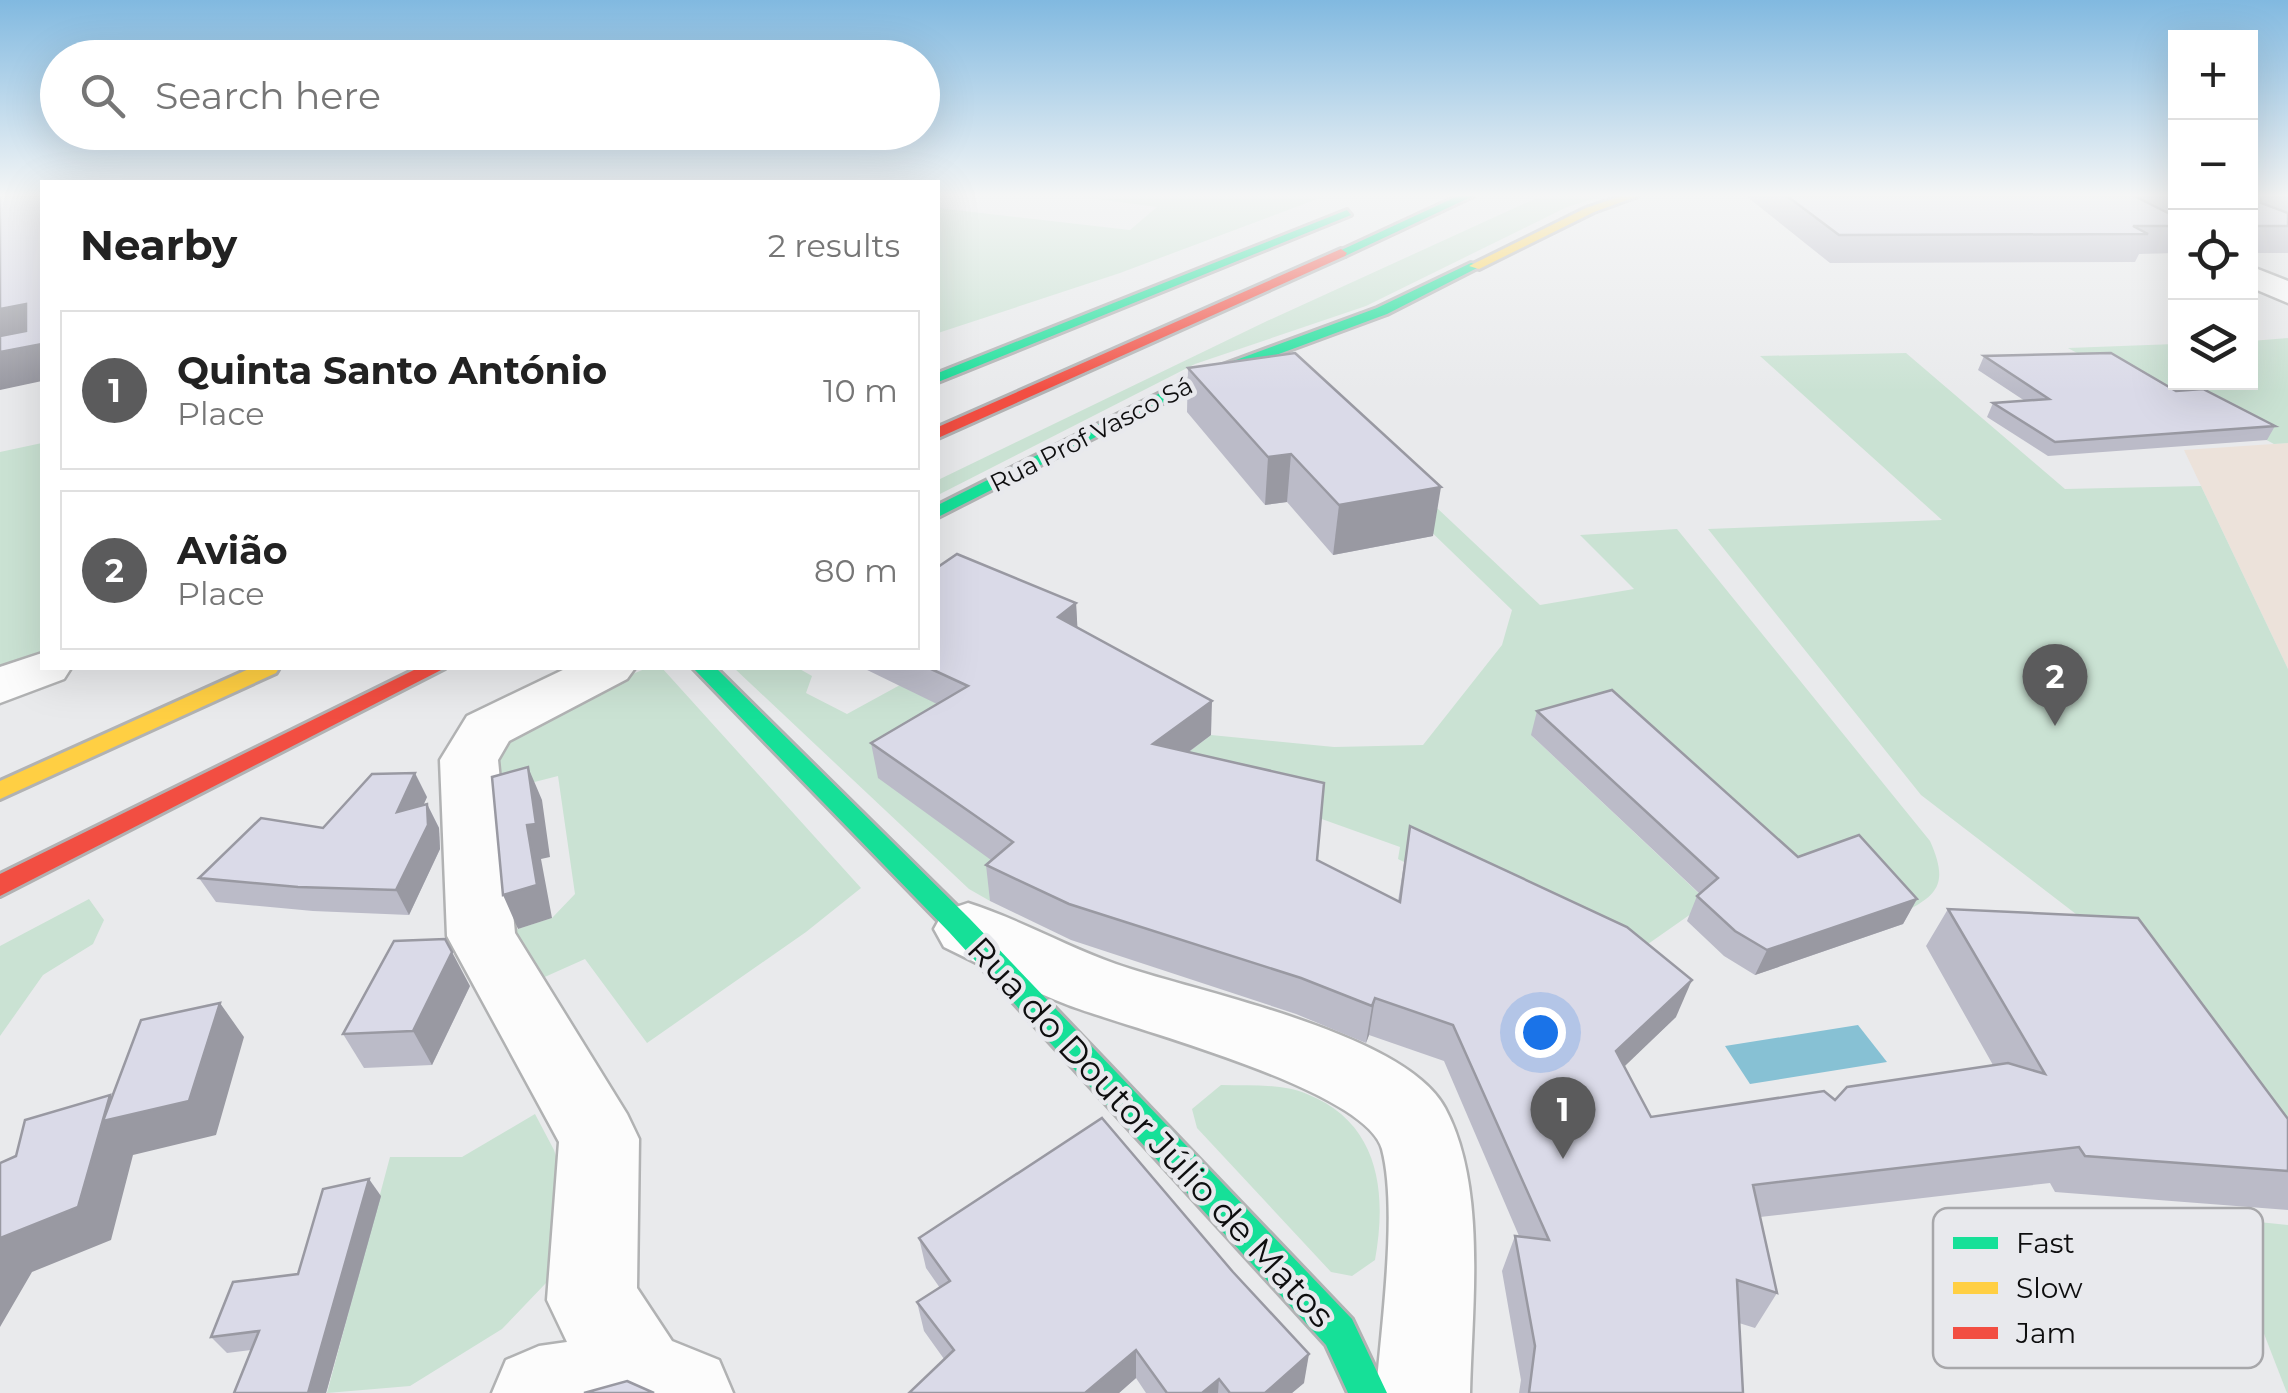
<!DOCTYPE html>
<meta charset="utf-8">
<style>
:root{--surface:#fff;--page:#f6f6f6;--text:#222;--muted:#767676;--line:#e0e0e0;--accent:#5b5b5c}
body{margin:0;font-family:Montserrat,sans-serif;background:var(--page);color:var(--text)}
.controls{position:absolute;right:30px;top:30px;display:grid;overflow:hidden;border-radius:0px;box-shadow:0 10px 40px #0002}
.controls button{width:90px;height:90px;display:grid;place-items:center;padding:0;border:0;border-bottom:2px solid var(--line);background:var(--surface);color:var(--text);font:50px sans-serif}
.you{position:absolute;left:1540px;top:1032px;width:35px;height:35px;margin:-25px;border:8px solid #fff;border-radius:50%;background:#1a73e8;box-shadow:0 0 0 15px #1a73e833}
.badge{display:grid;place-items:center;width:65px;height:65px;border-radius:50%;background:var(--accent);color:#fff;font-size:32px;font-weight:700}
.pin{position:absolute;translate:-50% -82px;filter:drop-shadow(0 2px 5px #0008)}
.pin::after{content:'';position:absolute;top:52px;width:35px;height:30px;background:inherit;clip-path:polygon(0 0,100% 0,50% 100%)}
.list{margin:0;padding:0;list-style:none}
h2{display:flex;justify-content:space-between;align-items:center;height:130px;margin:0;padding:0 40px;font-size:42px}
h2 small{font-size:32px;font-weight:400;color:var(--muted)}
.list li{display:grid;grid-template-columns:65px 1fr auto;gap:30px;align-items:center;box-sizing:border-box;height:160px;margin:0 20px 20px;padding:0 20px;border:2px solid var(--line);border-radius:0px}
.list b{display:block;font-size:38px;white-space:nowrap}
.list p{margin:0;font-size:32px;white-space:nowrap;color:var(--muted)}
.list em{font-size:32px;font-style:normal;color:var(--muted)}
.icon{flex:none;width:55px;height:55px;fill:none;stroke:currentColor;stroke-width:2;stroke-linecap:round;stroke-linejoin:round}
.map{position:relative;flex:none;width:2288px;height:1393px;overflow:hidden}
.search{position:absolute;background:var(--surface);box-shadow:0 10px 40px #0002;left:40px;top:40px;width:900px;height:110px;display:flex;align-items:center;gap:25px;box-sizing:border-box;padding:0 35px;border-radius:55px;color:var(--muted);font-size:38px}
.panel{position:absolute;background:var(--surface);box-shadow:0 10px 40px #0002;left:40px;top:180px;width:900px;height:490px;border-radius:0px}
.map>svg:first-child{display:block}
</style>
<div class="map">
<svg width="2288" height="1393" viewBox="0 0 2288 1393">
<rect width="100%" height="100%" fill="#e9eaec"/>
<path fill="#ece2da" d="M2288,443V669L2184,450Z"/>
<g fill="#cae2d3">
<path d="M1073,196H1325L1120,273L938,333V208L1130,230L1157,207Z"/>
<path d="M1541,196H1603L1567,207L1366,306L1195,364L938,495V480L1267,321Z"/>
<path d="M2288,338V443L2274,444L2195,402L2171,405L2068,348L2175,344L2176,382H2250L2251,341Z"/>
<path d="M1906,353L2065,489L2201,486L2288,669V1185L2128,954L1921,795L1708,529L1942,520L1760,356Z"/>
<path d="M1283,363L1540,605L1634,589L1580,535L1677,529L1930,841C1950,886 1937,896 1896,916L1787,882L1532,736L1708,902L1618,965L1404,862L1398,859L1400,847L1171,765L1211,735L1334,747L1423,745L1502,645L1512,610L1292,397Z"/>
<path d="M42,443V654L0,671V452Z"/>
<path d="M986,643L1005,870L1015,878L990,901L969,889L734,668H798L812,676L806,693L847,714L900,685L915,693Z"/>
<path d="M647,668H662L861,888L806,932L647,1043L585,959L529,984L502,934L552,918L575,894L558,776L484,795L506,727Z"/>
<path d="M89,899L104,920L93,944L43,975L0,1036V946Z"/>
<path d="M1221,1085C1249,1086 1281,1083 1307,1094C1380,1123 1387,1193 1375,1260L1352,1276L1331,1272L1197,1128L1192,1109Z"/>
<path d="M535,1114L554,1150L568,1193L546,1283L502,1329L410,1386L327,1393L390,1157H462Z"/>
<path d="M2219,1218L2288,1225V1393H2287Z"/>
</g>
<path fill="#87c1d4" d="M1858,1025L1887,1062L1750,1084L1725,1046Z"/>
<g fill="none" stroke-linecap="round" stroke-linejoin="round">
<defs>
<g id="street">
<path d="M2250,266L2288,281V303L2250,287Z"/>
<path d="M42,653V668H71L64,679L0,703V667Z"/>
<path d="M567,668H635L627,679L509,741L498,760L515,933L627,1114L639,1139L637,1288L672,1341L719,1360L733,1393H492L506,1360L539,1346L567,1342L547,1300L559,1142L447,936L440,760L467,716Z"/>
<path d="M968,903C1019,919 1065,946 1116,964C1195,992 1405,1032 1445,1108C1487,1186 1472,1306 1470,1393H1376C1381,1329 1398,1209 1382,1149C1365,1088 1128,1028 1068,1005C1026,989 985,967 944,947L934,929L944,911Z"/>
</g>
<g id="fast">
<path d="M1458,196H1473L1345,256L1335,253Z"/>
<path d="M1347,210L1351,215L938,382V373Z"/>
<path d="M1471,263L1481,266L1387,314L1208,380L938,517V505L1198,374L1377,308Z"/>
<path d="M693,668H716L969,918L1352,1319L1387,1393H1348L1326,1345L949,932Z"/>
</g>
<g id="slow">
<path d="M1621,196H1638L1594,212L1479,269L1469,266L1586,208Z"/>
<path d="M251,668H279L276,673L0,799V781Z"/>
</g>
<g id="jam">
<path d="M1341,249L1347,253L1345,256L938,438V427Z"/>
<path d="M418,668H445L0,896V874Z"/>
</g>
</defs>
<use href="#street" stroke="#b1b2b3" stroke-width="5"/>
<use href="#fast" stroke="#b1b2b3" stroke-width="6"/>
<use href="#slow" stroke="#b1b2b3" stroke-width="6"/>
<use href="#jam" stroke="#b1b2b3" stroke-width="6"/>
<use href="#street" fill="#fcfcfc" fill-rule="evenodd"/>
<use href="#fast" fill="#16e098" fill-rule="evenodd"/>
<use href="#slow" fill="#ffcf43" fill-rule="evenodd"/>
<use href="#jam" fill="#f24e42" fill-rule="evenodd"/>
</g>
<g fill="#bbbbc8">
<path d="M1746,196H2176V253L2139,254L2135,262L1830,263Z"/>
<path d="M2250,196H2288V226Z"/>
<rect x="2250" y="226" width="38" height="27"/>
<path d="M1984,356L2176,391L2275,426L2267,440L2048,456L1987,417L1993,403L2025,401L1978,370Z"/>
<path d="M1188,368L1433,536L1333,555L1287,502L1265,505L1187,412Z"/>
<path d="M1076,603L1077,627L1211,735L1189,752L1317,860L1398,901L1410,826L1676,1017L1624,1066L1651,1117L1835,1100L1993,1065L1926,946L1948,909L2288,1119V1210L2055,1192L2050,1183L1760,1217L1777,1293L1755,1328L1739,1323L1743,1393H1519L1521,1380L1502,1271L1515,1236H1519L1444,1061L1369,1035L1366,1043L1296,1014L1071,940L990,901L986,865L991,860L878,778L871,743L937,704L863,668H938Z"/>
<path d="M1537,711L1798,857L1917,899L1903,924L1755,975L1724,956L1687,921L1697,896L1700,894L1531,735Z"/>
<path d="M427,797L423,805L427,804L439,828L440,849L409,915L313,911L216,902L199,878L323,828Z"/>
<path d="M470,986L432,1065L364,1068L343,1034Z"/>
<path d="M381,1196L326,1393H234L251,1350L227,1353L211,1337L298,1274Z"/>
<path d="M919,1238L1304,1383L1292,1393H1146L1136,1378L1119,1393H909L944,1359L924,1331L917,1302L940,1288L926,1268Z"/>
</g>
<g fill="#9999a2">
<path d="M26,304L42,333L0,345V309Z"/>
<path d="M42,344V381L0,390V352Z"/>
<path d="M1291,454L1287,502L1265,505L1268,457Z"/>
<path d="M1441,487L1433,536L1333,555L1339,505Z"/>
<path d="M1076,603L1078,636L1058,617Z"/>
<path d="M1212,701L1211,735L1152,779L1153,744Z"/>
<path d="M528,767L542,800L550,857L541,859L552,918L518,929L503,895L527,825Z"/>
<path d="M415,773L427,797L410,836L397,812Z"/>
<path d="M427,804L439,828L440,849L409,915L396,890Z"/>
<path d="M1917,899L1903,924L1755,975L1767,950Z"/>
<path d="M452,952L470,986L432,1065L413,1031Z"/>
<path d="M1692,980L1676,1017L1602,1088L1616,1051Z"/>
<path d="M1375,998L1369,1035L1366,1043L1372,1006Z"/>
<path d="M220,1003L244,1037L216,1135L133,1155L111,1240L32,1272L0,1327V1238L110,1095L128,1115Z"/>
<path d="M369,1179L381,1196L326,1393H308Z"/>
<path d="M1136,1350V1378L1119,1393H1085Z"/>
<path d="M1309,1354L1304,1383L1292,1393H1265Z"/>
<path d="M1219,1379L1218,1393H1202Z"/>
</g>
<g fill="#dadae8" stroke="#9999a2" stroke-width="2.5">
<path d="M0,196H42V344L0,352V336L26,331V304L0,309Z"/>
<path d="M1787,196H2134L2176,217V226H2133L2148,234L1839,235Z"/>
<path d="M2250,196H2261V203L2288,213V226H2250Z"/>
<path d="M1295,353L1441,487L1339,505L1291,454L1268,457L1188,368Z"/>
<path d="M2111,353L2176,391L2203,389L2275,426L2055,442L1993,403L2049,399L1984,356Z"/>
<path d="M957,554L1076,603L1058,617L1212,701L1153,744L1324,783L1317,860L1400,902L1410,826L1627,927L1692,980L1616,1051L1651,1117L1824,1091L1835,1100L1847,1087L2008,1063L2045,1074L1948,909L2138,918L2288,1119V1171L2085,1156L2079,1147L1753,1185L1777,1293L1737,1280L1743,1393H1529L1535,1346L1515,1236L1549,1240L1453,1025L1375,998L1372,1006L1301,978L1069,904L986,865L1013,842L871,743L968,686L929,668H938V567Z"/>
<path d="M1612,690L1798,857L1859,835L1917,899L1767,950L1735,931L1697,896L1718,878L1537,711Z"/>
<path d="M528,767L536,824L527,825L537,885L503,895L492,777Z"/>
<path d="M415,773L397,812L427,804L428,825L396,890L298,887L199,878L261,818L323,828L372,774Z"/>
<path d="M445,939L452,952L413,1031L343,1034L394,941Z"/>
<path d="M220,1003L189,1101L103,1121L141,1020Z"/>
<path d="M110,1095L78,1207L0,1238V1163L16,1156L25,1120Z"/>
<path d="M1102,1118L1233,1272L1309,1354L1265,1393H1230L1219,1379L1202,1393H1167L1136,1350L1085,1393H909L954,1350L917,1302L950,1281L919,1238Z"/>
<path d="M369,1179L308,1393H234L259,1331L211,1337L233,1282L298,1274L323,1189Z"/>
<path d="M627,1381L654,1393H584Z"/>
</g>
<linearGradient id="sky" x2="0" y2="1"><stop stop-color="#81b9e0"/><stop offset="0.5" stop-color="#f5f6f6"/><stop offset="1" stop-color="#f5f6f6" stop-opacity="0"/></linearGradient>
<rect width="2288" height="391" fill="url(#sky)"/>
<g text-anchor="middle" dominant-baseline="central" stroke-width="9" stroke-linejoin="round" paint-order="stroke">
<g font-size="25" fill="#0e0e0f" stroke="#e8e9ed">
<text transform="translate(1091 434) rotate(-27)">Rua Prof Vasco Sá</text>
</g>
<g font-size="35" fill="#0e0e0f" stroke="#e8e9ed">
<text transform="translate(1151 1132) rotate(47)">Rua do Doutor Júlio de Matos</text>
</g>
</g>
<rect x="1933" y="1208" width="330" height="160" rx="15" fill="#e8e9ed" stroke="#a7a7aa" stroke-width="2.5"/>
<rect x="1953" y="1237" width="45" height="12" fill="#16e098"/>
<rect x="1953" y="1282" width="45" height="12" fill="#ffcf43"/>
<rect x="1953" y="1327" width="45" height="12" fill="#f24e42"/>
<g font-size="28" fill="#0e0e0f">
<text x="2016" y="1253">Fast</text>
<text x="2016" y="1298">Slow</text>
<text x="2016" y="1343">Jam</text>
</g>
</svg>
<div class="controls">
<button>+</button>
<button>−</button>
<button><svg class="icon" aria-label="locate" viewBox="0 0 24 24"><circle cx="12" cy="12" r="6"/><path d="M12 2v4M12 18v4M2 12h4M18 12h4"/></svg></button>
<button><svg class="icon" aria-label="layers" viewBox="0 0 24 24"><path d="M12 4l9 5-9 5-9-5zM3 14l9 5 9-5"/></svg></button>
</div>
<div class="you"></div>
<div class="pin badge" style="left:1563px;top:1159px">1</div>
<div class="pin badge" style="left:2055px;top:726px">2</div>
<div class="search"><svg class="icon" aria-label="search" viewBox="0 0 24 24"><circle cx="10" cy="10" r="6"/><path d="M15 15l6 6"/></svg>Search here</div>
<section class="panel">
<h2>Nearby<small>2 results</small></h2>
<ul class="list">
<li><span class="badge">1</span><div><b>Quinta Santo António</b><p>Place</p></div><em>10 m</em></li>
<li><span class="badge">2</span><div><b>Avião</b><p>Place</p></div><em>80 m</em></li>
</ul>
</section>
</div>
